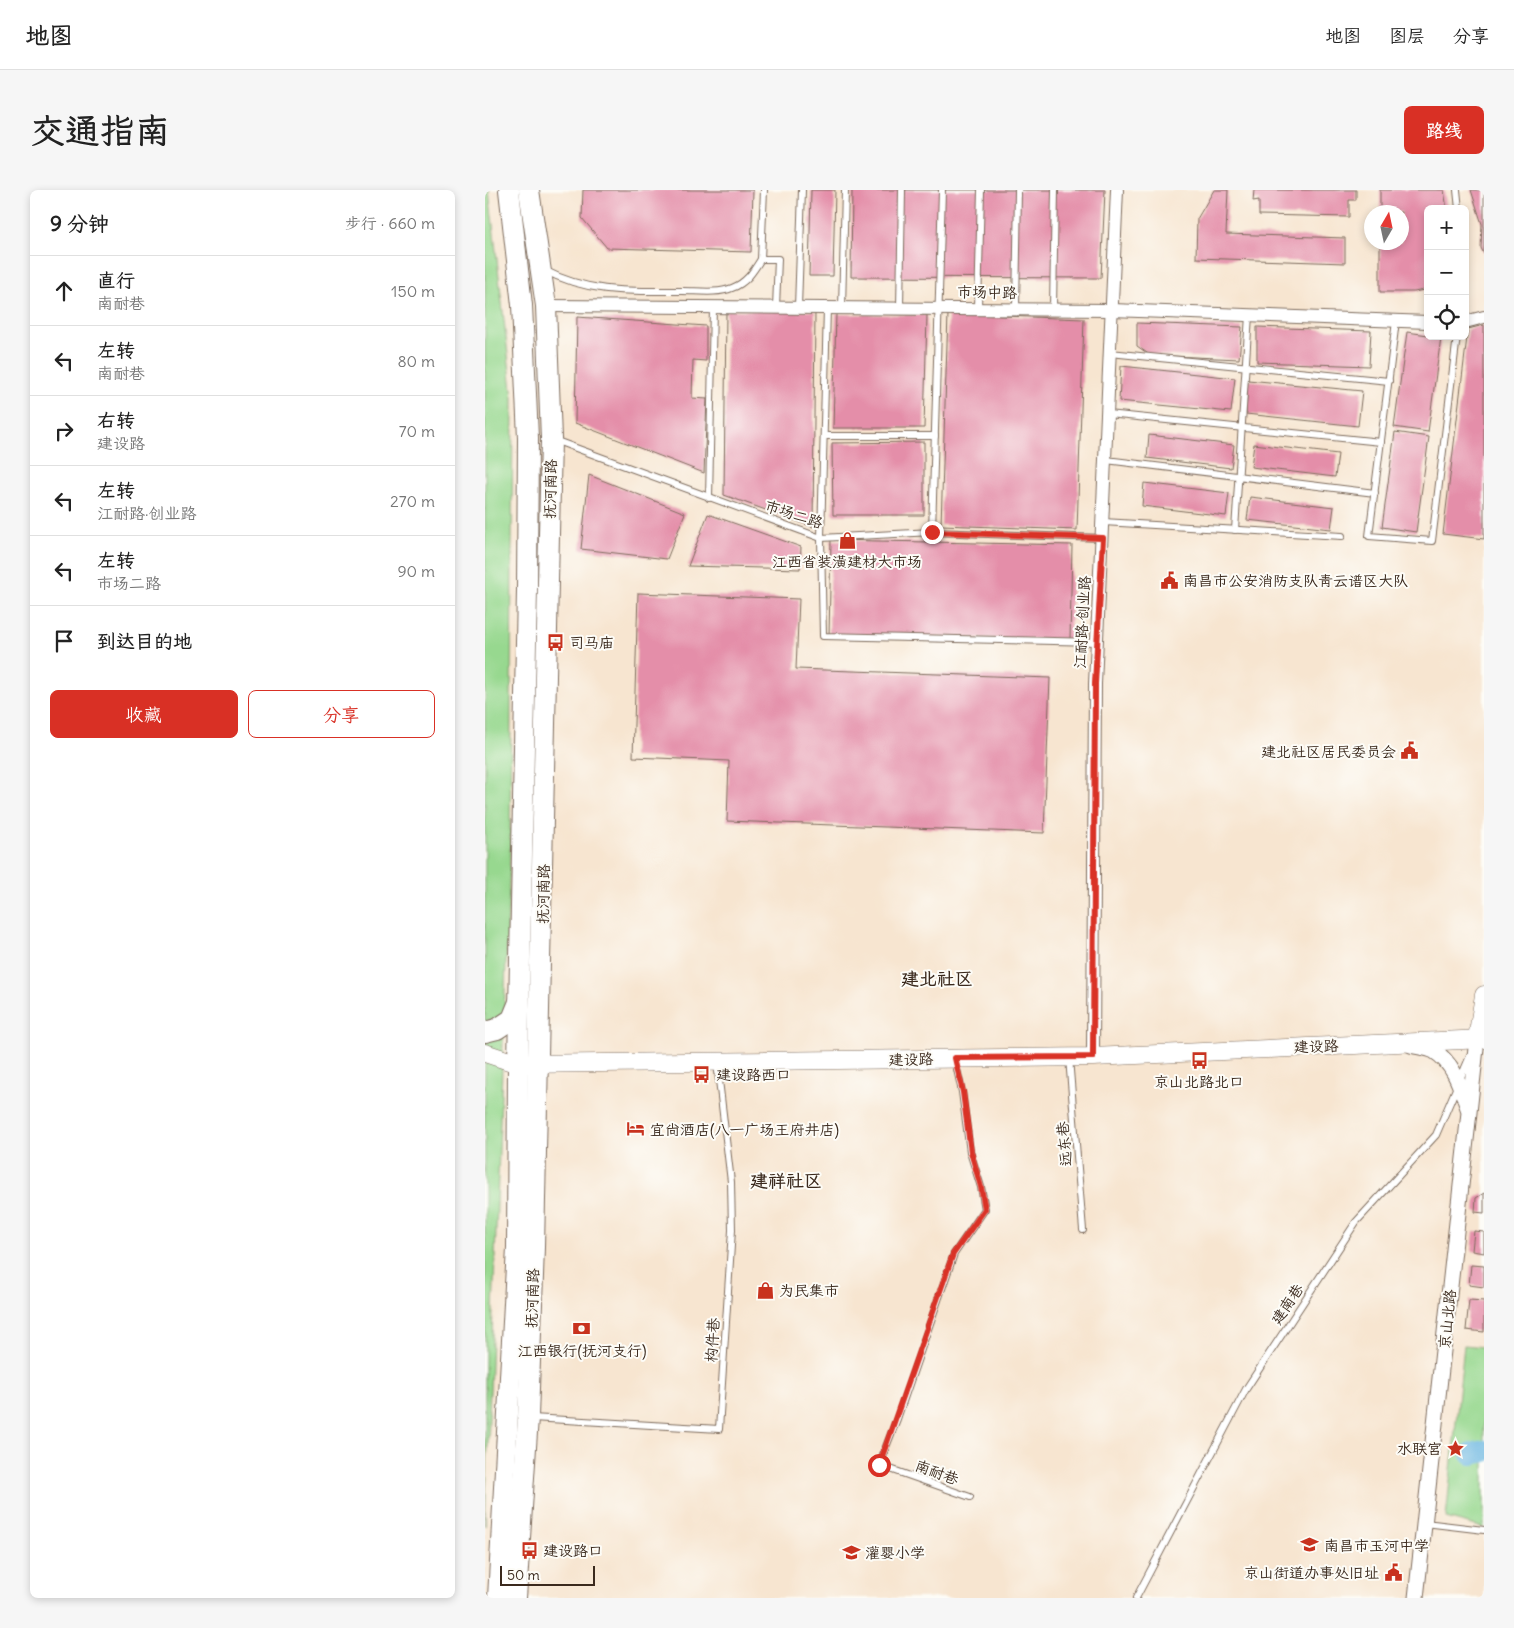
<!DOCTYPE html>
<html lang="zh">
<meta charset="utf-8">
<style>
:root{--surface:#fff;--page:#f6f6f6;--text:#222;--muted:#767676;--line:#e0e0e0;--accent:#d93025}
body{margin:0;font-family:Delius,"LXGW WenKai TC",sans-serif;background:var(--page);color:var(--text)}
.controls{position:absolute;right:15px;top:15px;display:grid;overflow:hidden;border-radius:8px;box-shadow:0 2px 8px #0003}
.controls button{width:45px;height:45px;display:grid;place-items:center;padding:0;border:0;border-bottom:1px solid var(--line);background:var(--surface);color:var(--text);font:25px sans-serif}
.compass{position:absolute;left:879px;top:15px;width:45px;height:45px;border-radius:50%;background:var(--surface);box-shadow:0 2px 8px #0003;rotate:9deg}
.scale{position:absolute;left:15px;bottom:12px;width:95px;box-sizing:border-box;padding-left:5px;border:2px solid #3b2a1e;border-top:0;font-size:14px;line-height:18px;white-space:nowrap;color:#3b2a1e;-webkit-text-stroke:4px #fdfcf7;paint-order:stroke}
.stop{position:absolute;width:15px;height:15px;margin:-11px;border:4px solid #d93025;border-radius:50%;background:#fff}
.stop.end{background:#d93025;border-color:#fff;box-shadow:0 1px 5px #0008}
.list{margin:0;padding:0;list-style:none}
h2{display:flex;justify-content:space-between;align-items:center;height:65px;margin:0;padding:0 20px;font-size:21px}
h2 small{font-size:16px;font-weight:400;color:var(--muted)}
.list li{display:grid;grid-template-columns:32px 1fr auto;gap:15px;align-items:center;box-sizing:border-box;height:70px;padding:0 20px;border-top:1px solid var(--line)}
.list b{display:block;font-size:19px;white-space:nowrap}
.list p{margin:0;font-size:16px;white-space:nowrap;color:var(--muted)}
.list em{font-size:16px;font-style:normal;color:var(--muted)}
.actions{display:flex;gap:10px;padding:15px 20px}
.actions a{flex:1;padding:11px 0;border:1px solid var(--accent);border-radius:8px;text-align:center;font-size:18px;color:var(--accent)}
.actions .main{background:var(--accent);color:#fff}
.icon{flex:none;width:28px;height:28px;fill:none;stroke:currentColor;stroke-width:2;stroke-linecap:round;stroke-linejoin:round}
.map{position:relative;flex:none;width:999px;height:1408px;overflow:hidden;border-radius:8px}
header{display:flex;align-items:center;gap:30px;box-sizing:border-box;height:70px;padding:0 25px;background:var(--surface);border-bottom:1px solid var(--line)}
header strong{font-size:24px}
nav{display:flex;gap:28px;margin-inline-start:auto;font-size:18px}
.intro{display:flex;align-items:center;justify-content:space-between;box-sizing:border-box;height:120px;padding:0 30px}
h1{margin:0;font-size:35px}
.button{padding:12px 22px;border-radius:8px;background:var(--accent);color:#fff;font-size:18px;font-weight:700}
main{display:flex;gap:30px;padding:0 30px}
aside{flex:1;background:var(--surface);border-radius:8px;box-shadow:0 2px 8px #0003}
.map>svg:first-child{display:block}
</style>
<header>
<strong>地图</strong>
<nav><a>地图</a><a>图层</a><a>分享</a></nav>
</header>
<div class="intro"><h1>交通指南</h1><a class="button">路线</a></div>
<main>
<aside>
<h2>9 分钟<small>步行 · 660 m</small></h2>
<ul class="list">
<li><svg class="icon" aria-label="ahead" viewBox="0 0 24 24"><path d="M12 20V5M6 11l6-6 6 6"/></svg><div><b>直行</b><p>南耐巷</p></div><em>150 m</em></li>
<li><svg class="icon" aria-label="left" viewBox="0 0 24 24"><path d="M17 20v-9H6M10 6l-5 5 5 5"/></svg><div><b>左转</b><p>南耐巷</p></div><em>80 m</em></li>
<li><svg class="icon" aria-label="right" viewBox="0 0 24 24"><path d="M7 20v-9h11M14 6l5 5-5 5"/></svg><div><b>右转</b><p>建设路</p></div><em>70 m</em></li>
<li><svg class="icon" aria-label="left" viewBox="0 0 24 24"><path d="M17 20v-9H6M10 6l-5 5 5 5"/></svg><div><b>左转</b><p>江耐路·创业路</p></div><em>270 m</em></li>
<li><svg class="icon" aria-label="left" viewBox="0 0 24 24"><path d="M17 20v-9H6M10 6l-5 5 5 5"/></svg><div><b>左转</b><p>市场二路</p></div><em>90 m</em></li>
<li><svg class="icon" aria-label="arrive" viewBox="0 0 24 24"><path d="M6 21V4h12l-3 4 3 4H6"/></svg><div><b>到达目的地</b></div></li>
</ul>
<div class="actions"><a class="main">收藏</a><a>分享</a></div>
</aside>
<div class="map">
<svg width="999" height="1408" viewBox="0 0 999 1408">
<rect width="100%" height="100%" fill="#fdfcf7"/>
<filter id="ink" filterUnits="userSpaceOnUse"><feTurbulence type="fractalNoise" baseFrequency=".02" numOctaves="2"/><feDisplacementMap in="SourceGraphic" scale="10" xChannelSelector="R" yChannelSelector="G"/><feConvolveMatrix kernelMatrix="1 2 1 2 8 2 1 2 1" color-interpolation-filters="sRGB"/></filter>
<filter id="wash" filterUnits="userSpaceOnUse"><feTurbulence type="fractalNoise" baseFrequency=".0096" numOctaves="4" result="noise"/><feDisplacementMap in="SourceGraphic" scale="20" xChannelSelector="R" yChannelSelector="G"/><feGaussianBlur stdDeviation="1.12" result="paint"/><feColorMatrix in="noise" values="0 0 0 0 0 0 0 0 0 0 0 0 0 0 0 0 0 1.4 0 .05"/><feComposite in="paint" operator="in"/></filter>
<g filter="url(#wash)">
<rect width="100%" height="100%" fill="#f7e5d0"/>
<g fill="#97d88f" stroke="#698156">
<path d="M0,0H4L28,208L25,666L0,1336Z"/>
<path d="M979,1155L999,1157V1338L961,1328Z"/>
</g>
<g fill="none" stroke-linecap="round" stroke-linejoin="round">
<path stroke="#67b5e1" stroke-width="22" d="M987,1264L999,1261"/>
</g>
<g id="blocks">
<g fill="#e48ea9">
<path d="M98,0H268L266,62L122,58L97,28Z"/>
<path d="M326,0H350L348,86H324Z"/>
<path d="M367,0H620L616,88L366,87Z"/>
<path d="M729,0H743L741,44L860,48V73L711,68L712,29Z"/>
<path d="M769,0H871V10H864V27L774,25V10L768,11Z"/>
<path d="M895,0H959L962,19H943V95L939,100L929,102H895V52H916V22H895Z"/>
<path d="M986,0H999V64L996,58L997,34Z"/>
<path d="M241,120L330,121L328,337L239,305Z"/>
<path d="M351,124L442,125L439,238H348Z"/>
<path d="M463,124L599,129L592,340L456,335Z"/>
<path d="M92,127L221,136V171L208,170L207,208L222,209L219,283L90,233Z"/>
<path d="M652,133L757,137L754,169L665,165L652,156Z"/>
<path d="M999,135V349L958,344L983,139Z"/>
<path d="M772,137L886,141L884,176L772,172Z"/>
<path d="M922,142L943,145V146L956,147L943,242L909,237Z"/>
<path d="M636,176L750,188L746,222L634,211Z"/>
<path d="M763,190L877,201L873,236L761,224Z"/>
<path d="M910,242L944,247L931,342L897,337Z"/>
<path d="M664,245L749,255L746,278L662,268Z"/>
<path d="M439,252V325H348L347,253Z"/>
<path d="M769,254L853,264L850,287L766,277Z"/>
<path d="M104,285L200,323L182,369L96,359Z"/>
<path d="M659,293L744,303L741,326L657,316Z"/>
<path d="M765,307L849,317L846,339L762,330Z"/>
<path d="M223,324L316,357L315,379L203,376Z"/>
<path d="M346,350L587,355L585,450L344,445Z"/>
<path d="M153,403L314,409L311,479L565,488L559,643L242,631L244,571L148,567Z"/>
<path d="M999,1003V1023L990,1022L991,1008Z"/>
<path d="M989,1041L999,1042V1063L987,1061Z"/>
<path d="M986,1075L999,1076V1097L984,1095Z"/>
<path d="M984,1110L999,1111V1142L981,1140Z"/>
</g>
</g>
</g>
<g filter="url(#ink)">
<use href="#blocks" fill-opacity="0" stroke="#7d6b5c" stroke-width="1"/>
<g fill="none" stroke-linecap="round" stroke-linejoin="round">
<defs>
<g id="service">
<path d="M279,0L276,69H293L291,117"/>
<path d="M972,0L974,19"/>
<path d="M59,80C104,104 148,101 197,101C213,101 232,104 247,98C261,93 268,82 276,69"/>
<path d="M313,117L317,0"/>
<path d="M342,118L336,348L338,446L612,452"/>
<path d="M357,118L360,0"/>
<path d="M415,118L417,0"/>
<path d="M493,119L496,0"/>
<path d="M531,119L533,0"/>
<path d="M568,119L570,0"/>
<path d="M911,131L884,346L947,351L972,146"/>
<path d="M625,163L904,191"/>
<path d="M623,224L896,252"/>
<path d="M339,246H450"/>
<path d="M69,250L336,348L447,342L618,348"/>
<path d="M621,270L890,303"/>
<path d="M224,308L228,117"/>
<path d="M618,332L857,346"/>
<path d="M750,340L764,125"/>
<path d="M447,342L457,0"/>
<path d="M584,868L598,1040"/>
<path d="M470,870L477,902L485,962L496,997L500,1019L469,1064L412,1229L394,1275L485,1307"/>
<path d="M47,1228L234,1239L247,1040L246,992L232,873"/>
<path d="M940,1333L999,1340"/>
<path d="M651,1408L761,1199L871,1032L951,945L985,866"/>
</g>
<g id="minor">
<path d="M61,116L627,120L943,132"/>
<path d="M980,132L999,127"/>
<path d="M608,867L610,494L632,0"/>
</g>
<g id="tertiary">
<path d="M926,855C933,857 943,858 949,861C969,873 976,898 983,918"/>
<path d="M931,1408L992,849"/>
</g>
<g id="secondary">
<path d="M992,849L999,805"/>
<path d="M0,863L33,874L608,867L999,849"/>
</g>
<g id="trunk">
<path d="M0,842L12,839L27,829L34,812"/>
<path d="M13,1408L32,1058L33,874L42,400L43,248L37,115L24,0"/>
<path d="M31,1408L43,1227L49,1057L66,249L61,116L44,0"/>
</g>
</defs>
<use href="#service" stroke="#7d6b5c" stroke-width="8"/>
<use href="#minor" stroke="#7d6b5c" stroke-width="14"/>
<use href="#tertiary" stroke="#7d6b5c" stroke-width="17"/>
<use href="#secondary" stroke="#7d6b5c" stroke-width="19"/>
<use href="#trunk" stroke="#7d6b5c" stroke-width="22"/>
<use href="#service" stroke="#fff" stroke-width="6"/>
<use href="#minor" stroke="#fff" stroke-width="12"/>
<use href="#tertiary" stroke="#fff" stroke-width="15"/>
<use href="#secondary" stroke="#fff" stroke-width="18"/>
<use href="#trunk" stroke="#fff" stroke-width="20"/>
</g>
</g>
<g fill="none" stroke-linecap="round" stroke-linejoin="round" filter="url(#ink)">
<path stroke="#d93025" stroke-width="6" d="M394,1275L468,1064L500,1019L496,997L486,962L478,902L470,868L608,867L610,494L618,348L447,342"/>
</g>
<defs>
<symbol id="shop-bare" viewBox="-9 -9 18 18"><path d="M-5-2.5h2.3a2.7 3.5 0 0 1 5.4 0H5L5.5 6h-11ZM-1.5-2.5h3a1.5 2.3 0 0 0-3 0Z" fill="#c8321e" stroke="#fdfcf7" stroke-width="2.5" paint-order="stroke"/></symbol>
<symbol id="civic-bare" viewBox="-9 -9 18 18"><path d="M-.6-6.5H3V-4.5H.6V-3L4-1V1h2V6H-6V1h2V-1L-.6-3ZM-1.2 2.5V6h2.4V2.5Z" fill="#c8321e" stroke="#fdfcf7" stroke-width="2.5" paint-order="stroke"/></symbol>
<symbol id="bus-bare" viewBox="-9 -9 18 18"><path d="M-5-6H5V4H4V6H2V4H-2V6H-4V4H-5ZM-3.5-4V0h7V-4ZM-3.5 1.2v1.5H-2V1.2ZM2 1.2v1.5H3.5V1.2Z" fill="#c8321e" stroke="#fdfcf7" stroke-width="2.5" paint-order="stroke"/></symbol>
<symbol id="hotel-bare" viewBox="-9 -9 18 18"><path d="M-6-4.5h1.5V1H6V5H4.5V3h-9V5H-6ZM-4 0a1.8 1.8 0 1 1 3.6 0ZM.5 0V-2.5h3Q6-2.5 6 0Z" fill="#c8321e" stroke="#fdfcf7" stroke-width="2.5" paint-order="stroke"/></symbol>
<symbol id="bank-bare" viewBox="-9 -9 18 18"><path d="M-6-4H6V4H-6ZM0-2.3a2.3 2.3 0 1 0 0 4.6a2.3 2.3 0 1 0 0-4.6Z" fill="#c8321e" stroke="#fdfcf7" stroke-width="2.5" paint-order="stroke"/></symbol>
<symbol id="sight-bare" viewBox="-9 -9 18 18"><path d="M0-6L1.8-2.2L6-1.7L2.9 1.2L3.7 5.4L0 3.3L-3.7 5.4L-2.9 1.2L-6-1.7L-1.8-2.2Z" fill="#c8321e" stroke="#fdfcf7" stroke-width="2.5" paint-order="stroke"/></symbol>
<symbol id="school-bare" viewBox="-9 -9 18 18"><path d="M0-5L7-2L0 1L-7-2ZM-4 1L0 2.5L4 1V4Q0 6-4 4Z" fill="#c8321e" stroke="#fdfcf7" stroke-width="2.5" paint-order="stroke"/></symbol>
</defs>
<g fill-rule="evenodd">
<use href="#shop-bare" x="350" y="338" width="25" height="25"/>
<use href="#civic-bare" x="672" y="378" width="25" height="25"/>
<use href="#bus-bare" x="58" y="440" width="25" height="25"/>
<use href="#civic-bare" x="912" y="548" width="25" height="25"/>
<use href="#bus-bare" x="702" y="858" width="25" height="25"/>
<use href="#bus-bare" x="204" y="872" width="25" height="25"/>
<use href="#hotel-bare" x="138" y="926" width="25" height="25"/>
<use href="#shop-bare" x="268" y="1088" width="25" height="25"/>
<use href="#bank-bare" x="84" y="1126" width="25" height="25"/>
<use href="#sight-bare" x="958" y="1246" width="25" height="25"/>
<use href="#school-bare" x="812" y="1342" width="25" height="25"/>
<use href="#bus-bare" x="32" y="1348" width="25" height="25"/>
<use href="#school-bare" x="354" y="1350" width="25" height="25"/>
<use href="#civic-bare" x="896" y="1370" width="25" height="25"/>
</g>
<g text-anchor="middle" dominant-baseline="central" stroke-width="4" stroke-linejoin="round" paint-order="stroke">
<g font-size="15" fill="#3b2a1e" stroke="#fdfcf7">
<text transform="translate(502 102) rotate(1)">市场中路</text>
<text transform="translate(65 299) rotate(-89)">抚河南路</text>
<text transform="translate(309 324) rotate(18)">市场二路</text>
<text transform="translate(597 432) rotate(-87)">江耐路·创业路</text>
<text transform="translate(58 704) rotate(-89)">抚河南路</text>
<text transform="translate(831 856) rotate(-2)">建设路</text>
<text transform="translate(426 869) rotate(-1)">建设路</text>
<text transform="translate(579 954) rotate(-95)">远东巷</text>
<text transform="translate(47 1108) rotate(-88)">抚河南路</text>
<text transform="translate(802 1114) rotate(-56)">建南巷</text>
<text transform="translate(962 1129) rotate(-84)">京山北路</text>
<text transform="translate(227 1150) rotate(-86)">构件巷</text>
<text transform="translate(452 1282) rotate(20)">南耐巷</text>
</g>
<g font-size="15" fill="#3b2a1e" stroke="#fdfcf7" text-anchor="start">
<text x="362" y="371" text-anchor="middle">江西省装潢建材大市场</text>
<text x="698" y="390">南昌市公安消防支队青云谱区大队</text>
<text x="84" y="452">司马庙</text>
<text x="911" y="561" text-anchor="end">建北社区居民委员会</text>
<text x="231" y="884">建设路西口</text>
<text x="714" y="891" text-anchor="middle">京山北路北口</text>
<text x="165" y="939">宜尚酒店(八一广场王府井店)</text>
<text x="294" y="1100">为民集市</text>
<text x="97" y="1160" text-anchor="middle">江西银行(抚河支行)</text>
<text x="957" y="1258" text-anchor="end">水联宫</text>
<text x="839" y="1355">南昌市玉河中学</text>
<text x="58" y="1360">建设路口</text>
<text x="380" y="1362">灌婴小学</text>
<text x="894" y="1382" text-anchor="end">京山街道办事处旧址</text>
</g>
<g font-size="18" font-weight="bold" fill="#3b2a1e" stroke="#fdfcf7">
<text x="452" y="788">建北社区</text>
<text x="301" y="990">建祥社区</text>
</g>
</g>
</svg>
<div class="controls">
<button>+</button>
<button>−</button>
<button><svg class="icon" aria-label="locate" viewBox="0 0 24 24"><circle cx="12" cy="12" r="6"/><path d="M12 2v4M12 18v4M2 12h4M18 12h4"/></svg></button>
</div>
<svg class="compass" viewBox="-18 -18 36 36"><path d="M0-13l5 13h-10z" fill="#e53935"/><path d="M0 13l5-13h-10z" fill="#767676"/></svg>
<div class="scale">50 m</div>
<div class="stop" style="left:394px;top:1275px"></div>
<div class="stop end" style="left:447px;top:342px"></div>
</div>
</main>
